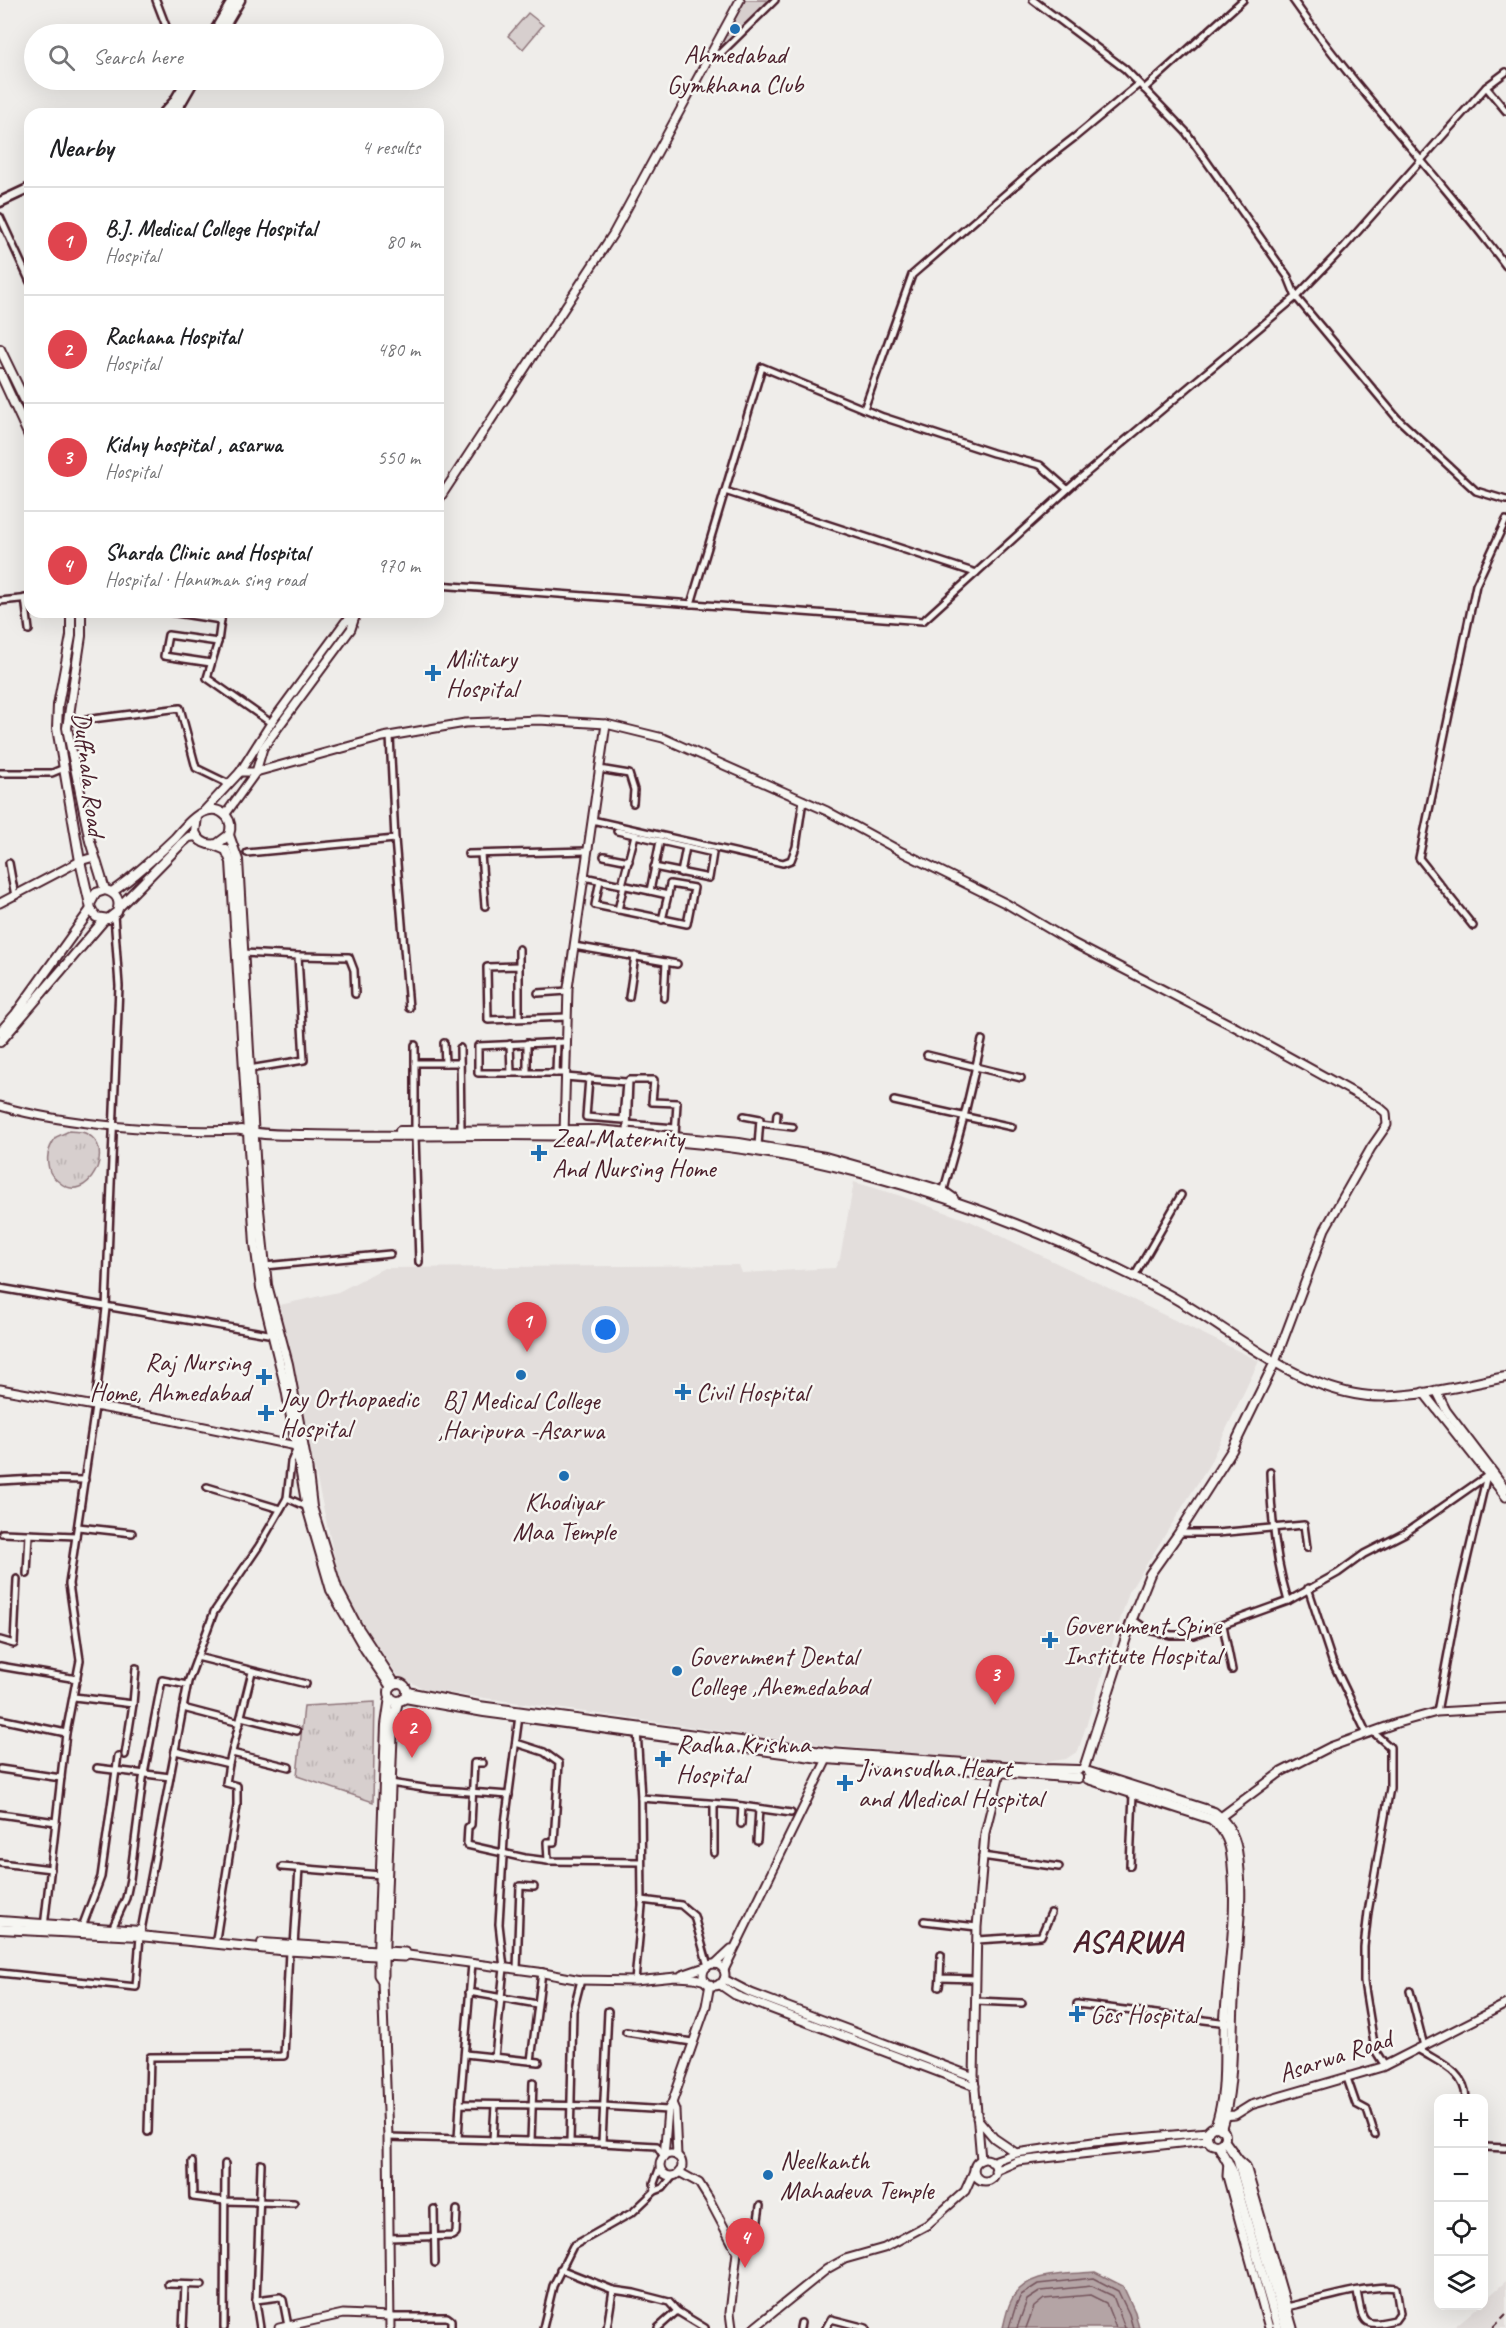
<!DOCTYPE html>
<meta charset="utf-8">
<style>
:root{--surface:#fff;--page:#f2f2f2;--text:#202124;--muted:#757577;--line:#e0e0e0;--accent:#0b8043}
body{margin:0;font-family:Caveat,sans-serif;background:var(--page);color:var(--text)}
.controls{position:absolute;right:18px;bottom:18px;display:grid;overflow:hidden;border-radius:12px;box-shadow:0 6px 24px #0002}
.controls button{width:54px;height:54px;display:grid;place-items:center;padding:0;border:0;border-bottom:2px solid var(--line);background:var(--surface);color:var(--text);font:30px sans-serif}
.you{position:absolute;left:606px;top:1330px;width:21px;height:21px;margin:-15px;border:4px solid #fff;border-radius:50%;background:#1a73e8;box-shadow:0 0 0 9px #1a73e833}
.badge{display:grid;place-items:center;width:39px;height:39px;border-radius:50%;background:var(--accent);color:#fff;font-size:20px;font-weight:700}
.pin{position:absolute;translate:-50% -50px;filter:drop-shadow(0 2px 3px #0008)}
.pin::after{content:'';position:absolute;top:32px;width:21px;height:18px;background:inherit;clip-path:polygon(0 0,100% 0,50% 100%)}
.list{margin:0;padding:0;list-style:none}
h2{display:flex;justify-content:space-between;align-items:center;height:78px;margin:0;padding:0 24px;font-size:26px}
h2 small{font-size:20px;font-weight:400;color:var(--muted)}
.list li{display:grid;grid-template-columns:39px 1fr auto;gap:18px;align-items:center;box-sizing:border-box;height:108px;padding:0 24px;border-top:2px solid var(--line)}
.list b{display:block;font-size:22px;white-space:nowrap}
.list p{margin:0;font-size:20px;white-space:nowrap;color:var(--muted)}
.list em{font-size:20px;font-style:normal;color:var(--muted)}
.icon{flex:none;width:33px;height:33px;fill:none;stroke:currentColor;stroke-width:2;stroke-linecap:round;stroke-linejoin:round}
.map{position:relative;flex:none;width:1506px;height:2328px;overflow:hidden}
.search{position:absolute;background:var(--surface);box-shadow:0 6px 24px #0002;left:24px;top:24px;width:420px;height:66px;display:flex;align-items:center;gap:15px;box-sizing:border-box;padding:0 21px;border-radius:33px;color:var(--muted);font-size:22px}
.panel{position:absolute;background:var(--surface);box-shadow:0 6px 24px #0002;left:24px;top:108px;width:420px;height:510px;border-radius:18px}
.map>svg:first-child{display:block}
</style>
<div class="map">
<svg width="1506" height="2328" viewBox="0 0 1506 2328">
<defs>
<pattern id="park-tufts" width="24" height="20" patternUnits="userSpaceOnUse" patternTransform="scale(1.5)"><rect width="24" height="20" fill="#d7cfce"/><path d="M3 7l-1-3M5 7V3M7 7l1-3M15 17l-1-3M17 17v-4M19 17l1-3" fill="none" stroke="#bab1b1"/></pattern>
</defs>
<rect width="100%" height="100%" fill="#efedea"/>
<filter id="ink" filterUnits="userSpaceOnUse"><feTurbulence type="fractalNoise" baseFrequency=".0167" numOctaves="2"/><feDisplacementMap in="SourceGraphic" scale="12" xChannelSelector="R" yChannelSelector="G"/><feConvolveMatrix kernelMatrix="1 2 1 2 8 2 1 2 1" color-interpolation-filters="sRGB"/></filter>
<g filter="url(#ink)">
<g fill="#e3dedc">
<path d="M854,1182L898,1195L970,1221L1259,1361L1209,1465L1129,1592L1078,1751L1066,1759L1035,1764L814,1744L427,1690L399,1677L365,1628L340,1582L279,1311L280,1305L338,1292L384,1268L739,1265L742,1273L835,1268L840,1258Z"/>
<path d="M1506,2281V2328H1453L1479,2306H1484V2301Z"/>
</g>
<g fill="url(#park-tufts)" stroke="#90777c" stroke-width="1.5">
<path d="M69,1131C75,1132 82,1131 87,1134C117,1148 87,1207 59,1182C55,1179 52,1176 50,1172C45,1158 48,1149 56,1137Z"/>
<path d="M375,1702L373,1802L297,1776L304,1706Z"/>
</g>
<g fill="#d7cfce" stroke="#90777c" stroke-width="1.5">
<path d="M745,0H772L720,50L718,46Z"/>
<path d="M528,13L543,25L523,49L508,36Z"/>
</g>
<path fill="#b4a4a5" stroke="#8a6f74" stroke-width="1.5" d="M1095,2272L1123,2286L1135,2312L1139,2328H1003C1005,2319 1007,2309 1011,2301C1026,2270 1066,2275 1095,2272Z"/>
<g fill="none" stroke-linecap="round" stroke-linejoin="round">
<g stroke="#74545c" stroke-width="1.5">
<path d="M1009,2328L1016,2305L1021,2295L1038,2284L1093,2278L1118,2291L1129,2314L1133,2328"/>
<path d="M1017,2328L1027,2300L1041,2291L1092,2286L1113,2296L1125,2328"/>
<path d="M1026,2328L1034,2307L1044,2299L1090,2295L1106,2303L1116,2328"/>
</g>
<defs>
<g id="minor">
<path d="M156,0L169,34"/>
<path d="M1033,0L1125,69L1186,132L1288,277L1296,297L1397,418L1476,491L1506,500"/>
<path d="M1293,0C1358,93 1438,174 1506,266"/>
<path d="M710,54L721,53L775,0"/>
<path d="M1486,87L1506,111"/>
<path d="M1144,89L1243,0"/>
<path d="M0,217L30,282"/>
<path d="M864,409L912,275L1040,164L1075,137L1139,84"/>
<path d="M725,491L976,573"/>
<path d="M438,585L923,621L1077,481L1296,297L1344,247L1486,87L1506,72"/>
<path d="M25,598L29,630"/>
<path d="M0,601L30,598"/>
<path d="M691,604L762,367L883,417L993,453L1040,465L1067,489"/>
<path d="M170,612L221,620"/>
<path d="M222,612L218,642L207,678L271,723"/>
<path d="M211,663L164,656L168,635L218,642"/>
<path d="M68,722L180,708L196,768L229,784"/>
<path d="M390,736L395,839L409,1008"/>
<path d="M599,769L629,774L634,790L633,803"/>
<path d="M0,773H52L64,768"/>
<path d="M592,820L783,863L791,860L796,847L803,800"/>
<path d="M617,831L713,853L709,878L654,867"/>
<path d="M247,853L395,839"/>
<path d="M468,854L587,851"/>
<path d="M481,854L485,906"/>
<path d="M604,856L629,861"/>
<path d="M9,863L15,896"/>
<path d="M681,873L686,847"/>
<path d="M584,877L650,891L660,841"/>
<path d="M600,880L595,905L687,924L694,888L670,884L668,895"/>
<path d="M622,885L635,835"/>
<path d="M650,891L668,895L662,920"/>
<path d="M618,910L624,885"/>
<path d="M1473,926L1419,858L1476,585L1506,520"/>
<path d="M574,946L677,964"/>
<path d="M519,949V966"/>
<path d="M243,953L298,956L304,1060L249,1069"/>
<path d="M298,956L349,957L354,970L355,994"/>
<path d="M538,993L568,991"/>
<path d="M629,997L635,956"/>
<path d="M664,998L666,962"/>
<path d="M519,1019V966L487,967L488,1020L567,1017"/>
<path d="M444,1043L445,1063"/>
<path d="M527,1043V1073"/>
<path d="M510,1044L511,1073"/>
<path d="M415,1045V1131"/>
<path d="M460,1048L461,1130"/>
<path d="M927,1055L1021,1078"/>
<path d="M415,1063H460"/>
<path d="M556,1073L557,1042"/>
<path d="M565,1073H478V1046L566,1042"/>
<path d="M565,1077L626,1082L623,1120L586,1117L589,1078"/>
<path d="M894,1101L1012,1127"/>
<path d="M744,1116L760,1119L758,1146"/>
<path d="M760,1123L793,1127"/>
<path d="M627,1124L675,1128"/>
<path d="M776,1125L777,1114"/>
<path d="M627,1131L629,1080H654L652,1102L677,1103L675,1136"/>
<path d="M415,1136L419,1262"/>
<path d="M943,1193L964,1117L982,1040"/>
<path d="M265,1266L390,1254"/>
<path d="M1134,1277L1181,1195"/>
<path d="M0,1288L274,1335"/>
<path d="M1270,1472C1271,1516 1275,1558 1288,1601"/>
<path d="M0,1481L35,1479L85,1480"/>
<path d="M207,1487L280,1509"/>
<path d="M287,1498L307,1507"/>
<path d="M78,1527L132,1533"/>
<path d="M2,1533L76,1536"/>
<path d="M1179,1533H1217L1304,1525L1307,1548"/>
<path d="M27,1574L29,1534"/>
<path d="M1308,1588L1332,1661L1367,1734"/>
<path d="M1132,1619L1148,1630L1171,1635H1194L1288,1601L1338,1573L1364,1554L1405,1533L1491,1473"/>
<path d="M1223,1625L1232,1670"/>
<path d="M0,1640L14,1644L17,1579"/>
<path d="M197,1657L306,1684"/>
<path d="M0,1666L77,1679"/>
<path d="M74,1697L133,1704L125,1755"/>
<path d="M133,1704L136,1668"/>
<path d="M183,1708L240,1723"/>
<path d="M1437,1712L1460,1589L1487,1475"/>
<path d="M241,1717L297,1731"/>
<path d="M0,1719L66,1733"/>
<path d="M1373,1732L1390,1747V1788L1368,1912L1364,1947V1982L1375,2050L1385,2066"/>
<path d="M516,1743L544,1752L559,1763L554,1842H547L548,1861"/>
<path d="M175,1751L229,1764L252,1672"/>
<path d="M232,1753L289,1767"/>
<path d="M483,1763H474L471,1825L468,1827L467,1845L525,1858L548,1861L641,1862"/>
<path d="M97,1768L170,1777"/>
<path d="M0,1769L61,1778"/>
<path d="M390,1783L430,1789L509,1795"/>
<path d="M641,1798L735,1805L791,1813"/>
<path d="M0,1814L56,1822"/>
<path d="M741,1824L742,1806"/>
<path d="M757,1841L759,1809"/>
<path d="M714,1853V1804"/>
<path d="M982,1856L1059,1867"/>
<path d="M0,1863L51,1869"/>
<path d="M1130,1866L1133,1793"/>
<path d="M282,1867L381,1875"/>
<path d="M642,1900L681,1905L694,1916L708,1966"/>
<path d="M924,1921L977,1927"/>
<path d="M44,1927L66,1733L80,1660L69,1584L95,1407L106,1308L119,986L114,915"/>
<path d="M82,1927L101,1877L118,1756"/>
<path d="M112,1929L126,1898L130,1879L143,1779L162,1680L187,1685"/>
<path d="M216,1939L237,1806V1786L226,1783L229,1764"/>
<path d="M977,1940L1041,1936L1051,1913"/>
<path d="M294,1946L299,1868"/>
<path d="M941,1955L940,1978L975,1979"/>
<path d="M517,1969L520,1886L534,1887"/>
<path d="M0,1973L136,1987L140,1936L188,1682L214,1612L259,1546L287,1498L291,1462L297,1448"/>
<path d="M635,1981L642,1906L641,1798L637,1730"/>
<path d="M939,1987L940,1978"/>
<path d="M1410,1991L1424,2046"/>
<path d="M469,1992L537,2004"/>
<path d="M976,2001L1022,2003"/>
<path d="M1077,2004L1228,2023"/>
<path d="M626,2032L692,2042"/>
<path d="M1418,2049C1439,2063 1465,2071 1466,2098"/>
<path d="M465,2054L539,2062"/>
<path d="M495,2057L504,1968L499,1924L505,1823L519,1716"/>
<path d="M531,2061L542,1972"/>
<path d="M1347,2078L1356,2104L1367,2110L1375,2135"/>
<path d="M460,2104L472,1964"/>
<path d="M148,2132L150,2057L284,2056L289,1951"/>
<path d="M388,2137L602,2143L657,2146L664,2157"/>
<path d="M458,2139L460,2104L603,2106L668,2110"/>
<path d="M493,2140L495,2105"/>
<path d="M531,2141L533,2082"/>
<path d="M570,2142L573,2011L581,1980"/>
<path d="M602,2143L608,2011"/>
<path d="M1484,2147L1506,2148"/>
<path d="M192,2162L193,2197L225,2201L294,2203"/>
<path d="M655,2191L654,2183L660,2167"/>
<path d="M434,2209L435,2263"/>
<path d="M389,2238L452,2236L456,2233L457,2210"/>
<path d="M737,2252L755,2240L760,2206"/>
<path d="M560,2269L613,2290L634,2293L669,2302L677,2311L705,2328"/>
<path d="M168,2284L202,2285"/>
<path d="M256,2300L280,2297L283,2300L288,2326"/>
<path d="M1287,2307C1313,2301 1372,2283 1396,2288L1400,2313L1395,2320C1361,2328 1363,2323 1357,2291"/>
<path d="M390,2317H447L451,2320V2328"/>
<path d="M183,2328L185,2285"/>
<path d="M224,2328L225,2164"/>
<path d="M260,2328L256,2302L261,2164"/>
<path d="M543,2328L553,2286L573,2246L633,2212L655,2191L663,2188L673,2176"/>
<path d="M607,2328L613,2290"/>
<path d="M658,2328L677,2311"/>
<path d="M800,2328L801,2323"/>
<path d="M826,2328L831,2319L866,2328"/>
</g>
<g id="tertiary">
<path d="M438,501L613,234L740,0"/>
<path d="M240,772H256L383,737L465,723L539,720L606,724L663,738L827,811L902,852L1007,904L1073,943L1237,1028L1378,1106L1386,1113L1387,1125L1371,1148L1325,1229L1275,1362"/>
<path d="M203,812L240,772L271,723L345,622L355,617"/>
<path d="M225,815L256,772L263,748L351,629L355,617L359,612"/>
<path d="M0,903L80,861L94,857"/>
<path d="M0,1106C69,1126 169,1133 241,1130"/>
<path d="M564,1134L568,988L606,724"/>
<path d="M0,1389L161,1418L301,1447"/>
<path d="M1436,1390L1446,1410L1506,1489"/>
<path d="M1423,1392L1506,1497"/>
<path d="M1218,1819L1281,1772L1330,1747L1397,1723L1437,1712L1506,1708"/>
<path d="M384,1951L405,1952L408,1955"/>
<path d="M378,1956V1975L382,1981"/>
<path d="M715,1964L731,1949"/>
<circle cx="714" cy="1975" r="11"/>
<path d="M724,1970L829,1755"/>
<path d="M682,1975L708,1966"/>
<path d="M724,1979L751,1993L974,2077"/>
<path d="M719,1984L735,1995L975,2086"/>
<path d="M1222,2116L1235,2115L1251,2105L1382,2067L1506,2004"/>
<path d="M977,2118L994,2138L1016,2153"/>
<circle cx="671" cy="2165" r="11"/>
<path d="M677,2156L675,2110L672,2103L706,2006L710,1984"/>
<path d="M664,2157L668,2110L672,2103"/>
<path d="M1237,2158L1246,2166L1293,2328"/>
<circle cx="985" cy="2170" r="11"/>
<path d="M981,2160L974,2077L977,1927L985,1833L1001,1769"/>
<path d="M1228,2161L1227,2176L1269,2328"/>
<path d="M991,2162L1016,2153L1093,2142L1208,2132"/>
<path d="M995,2171L1018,2161L1207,2140"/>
<path d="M679,2172L699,2183L709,2199L737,2252L730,2313L732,2328"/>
<path d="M279,2328L343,2314L390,2316"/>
<path d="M390,2328L388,2137L382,1981L384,1975V1956L404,1957L408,1955L538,1972L581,1980L635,1981L676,1977L694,1978L706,1981"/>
<path d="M754,2328L827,2269L845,2259L884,2248L927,2225L965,2191L974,2171"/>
</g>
<g id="secondary">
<path d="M0,349L30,411"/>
<path d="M0,373L30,438"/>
<path d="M71,612V636L58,705L57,728L80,861L91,909L96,917L108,919L117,912C121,901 117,893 105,890L96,893L90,904"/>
<path d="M81,612V636L67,728L90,841L105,890"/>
<path d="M229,835L238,860L257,1191L267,1285L288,1364L307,1465L312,1507L337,1588L357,1626L395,1684"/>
<path d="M214,845L226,850L231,862L255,1244L261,1288L286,1389L307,1507L331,1590L365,1649L391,1687"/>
<path d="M112,892C135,876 155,857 175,838C183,829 195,814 206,811C214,808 222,811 227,817C231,822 231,829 229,835L217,844C207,846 199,842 195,832L197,817"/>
<path d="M119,907L182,843L189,837L196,836L200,840"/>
<path d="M0,1032L15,1015L91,909"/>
<path d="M0,1042L105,919"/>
<path d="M241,1130C261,1136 286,1134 307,1135C366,1137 426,1135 486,1135C611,1134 740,1140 861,1173C969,1202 1071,1242 1169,1295C1229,1328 1287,1382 1355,1394C1400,1403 1461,1385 1506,1377"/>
<path d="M400,1131L598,1130L739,1143L825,1157L917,1183L943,1191L953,1198"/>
<circle cx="398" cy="1692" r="9"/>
<path d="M407,1692L479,1706L830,1753L1044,1769L1078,1770"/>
<path d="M405,1698L484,1712L827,1759L1078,1778"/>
<path d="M1084,1768L1132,1619L1150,1574L1179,1533L1232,1450L1275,1362"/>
<path d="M1089,1772L1214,1812C1227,1822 1234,1834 1237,1850C1245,1897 1236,1946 1234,1992C1231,2037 1235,2085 1221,2129"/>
<path d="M1088,1779L1211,1819C1223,1828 1229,1839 1231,1853C1239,1907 1229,1964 1225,2018C1223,2055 1228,2093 1215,2127"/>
<path d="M0,1921L140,1931"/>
<path d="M0,1929L140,1936L279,1950L384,1956L393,1723L398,1701"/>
<path d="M262,1943L384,1951"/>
<path d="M378,1955L386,1725L390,1697"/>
<circle cx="1216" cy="2136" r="9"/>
<path d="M1224,2140L1237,2158L1286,2328"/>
<path d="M1218,2145L1232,2170L1278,2328"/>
</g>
<g id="primary">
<path d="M213,34L233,0"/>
<path d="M220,34L240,0"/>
<path d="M163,114L174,102L187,80"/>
<path d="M172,114L179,106L194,80"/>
<path d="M0,202L30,188"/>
</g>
</defs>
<use href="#minor" stroke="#4a1f2b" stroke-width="10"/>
<use href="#tertiary" stroke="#4a1f2b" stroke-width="11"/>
<use href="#secondary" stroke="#4a1f2b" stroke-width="12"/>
<use href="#primary" stroke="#4a1f2b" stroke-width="13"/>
<use href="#minor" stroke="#f6f6f2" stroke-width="5"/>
<use href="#tertiary" stroke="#f6f6f2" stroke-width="7"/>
<use href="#secondary" stroke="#f6f6f2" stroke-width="8"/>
<use href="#primary" stroke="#f6f6f2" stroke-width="8"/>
<path stroke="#4a1f2b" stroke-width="2" stroke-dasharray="9 4.5" stroke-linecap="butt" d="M1492,2328L1506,2314"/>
</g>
</g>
<g fill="#1f6fb2" stroke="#f6f6f2" stroke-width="2">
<circle cx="735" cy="29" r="6"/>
<path d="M430 664h6v6h6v6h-6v6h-6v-6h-6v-6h6z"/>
<path d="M536 1144h6v6h6v6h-6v6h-6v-6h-6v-6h6z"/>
<circle cx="521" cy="1375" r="6"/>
<path d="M261 1368h6v6h6v6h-6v6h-6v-6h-6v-6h6z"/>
<path d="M680 1383h6v6h6v6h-6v6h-6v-6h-6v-6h6z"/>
<path d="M263 1404h6v6h6v6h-6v6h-6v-6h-6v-6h6z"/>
<circle cx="564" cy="1476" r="6"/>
<path d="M1047 1631h6v6h6v6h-6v6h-6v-6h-6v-6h6z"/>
<circle cx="677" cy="1671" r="6"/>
<path d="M660 1750h6v6h6v6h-6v6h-6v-6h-6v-6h6z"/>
<path d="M842 1774h6v6h6v6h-6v6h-6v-6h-6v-6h6z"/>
<path d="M1074 2005h6v6h6v6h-6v6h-6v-6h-6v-6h6z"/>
<circle cx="768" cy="2175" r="6"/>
</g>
<g text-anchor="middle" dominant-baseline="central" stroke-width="5" stroke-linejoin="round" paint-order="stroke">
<g font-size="26" fill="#4a1f2b" stroke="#f6f6f2" text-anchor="start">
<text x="735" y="54" text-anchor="middle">Ahmedabad<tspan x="735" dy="30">Gymkhana Club</tspan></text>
<text x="446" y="658">Military<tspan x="446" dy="30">Hospital</tspan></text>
<text x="552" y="1138">Zeal Maternity<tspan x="552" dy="30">And Nursing Home</tspan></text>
<text x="250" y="1362" text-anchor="end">Raj Nursing<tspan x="250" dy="30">Home, Ahmedabad</tspan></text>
<text x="696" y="1392">Civil Hospital</text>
<text x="280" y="1398">Jay Orthopaedic<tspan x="280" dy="30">Hospital</tspan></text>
<text x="521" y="1400" text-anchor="middle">BJ Medical College<tspan x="521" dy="30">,Haripura -Asarwa</tspan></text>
<text x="564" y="1501" text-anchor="middle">Khodiyar<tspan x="564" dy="30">Maa Temple</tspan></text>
<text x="1064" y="1625">Government Spine<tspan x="1064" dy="30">Institute Hospital</tspan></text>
<text x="689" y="1656">Government Dental<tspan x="689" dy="30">College ,Ahemedabad</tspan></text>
<text x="676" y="1744">Radha Krishna<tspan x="676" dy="30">Hospital</tspan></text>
<text x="858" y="1768">Jivansudha Heart<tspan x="858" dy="30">and Medical Hospital</tspan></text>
<text x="1090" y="2014">Gcs Hospital</text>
<text x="780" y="2160">Neelkanth<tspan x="780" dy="30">Mahadeva Temple</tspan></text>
</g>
<g font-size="26" fill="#4a1f2b" stroke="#f6f6f2">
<text transform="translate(89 774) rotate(83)">Duffnala Road</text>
<text transform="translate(1335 2056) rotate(-18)">Asarwa Road</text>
</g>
<g font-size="32" font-weight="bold" letter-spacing="1.5" fill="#4a1f2b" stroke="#f6f6f2">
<text x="1128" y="1941">ASARWA</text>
</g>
</g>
</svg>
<div class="controls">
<button>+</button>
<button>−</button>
<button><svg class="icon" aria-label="locate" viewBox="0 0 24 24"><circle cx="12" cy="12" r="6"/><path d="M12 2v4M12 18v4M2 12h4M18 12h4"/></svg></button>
<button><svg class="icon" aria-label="layers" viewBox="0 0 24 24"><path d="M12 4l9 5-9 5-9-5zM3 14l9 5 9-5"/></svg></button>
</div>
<div class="you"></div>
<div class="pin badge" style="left:527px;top:1352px;background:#e0444e">1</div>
<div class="pin badge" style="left:412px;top:1758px;background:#e0444e">2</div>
<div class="pin badge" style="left:995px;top:1705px;background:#e0444e">3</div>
<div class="pin badge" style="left:745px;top:2268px;background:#e0444e">4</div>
<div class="search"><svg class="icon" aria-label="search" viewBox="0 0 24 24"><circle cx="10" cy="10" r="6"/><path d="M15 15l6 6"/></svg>Search here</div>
<section class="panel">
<h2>Nearby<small>4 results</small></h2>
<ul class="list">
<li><span class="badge" style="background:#e0444e">1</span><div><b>B.J. Medical College Hospital</b><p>Hospital</p></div><em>80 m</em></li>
<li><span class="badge" style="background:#e0444e">2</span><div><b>Rachana Hospital</b><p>Hospital</p></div><em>480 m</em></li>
<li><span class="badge" style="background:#e0444e">3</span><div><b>Kidny hospital , asarwa</b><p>Hospital</p></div><em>550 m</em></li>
<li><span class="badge" style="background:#e0444e">4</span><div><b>Sharda Clinic and Hospital</b><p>Hospital · Hanuman sing road</p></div><em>970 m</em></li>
</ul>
</section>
</div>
